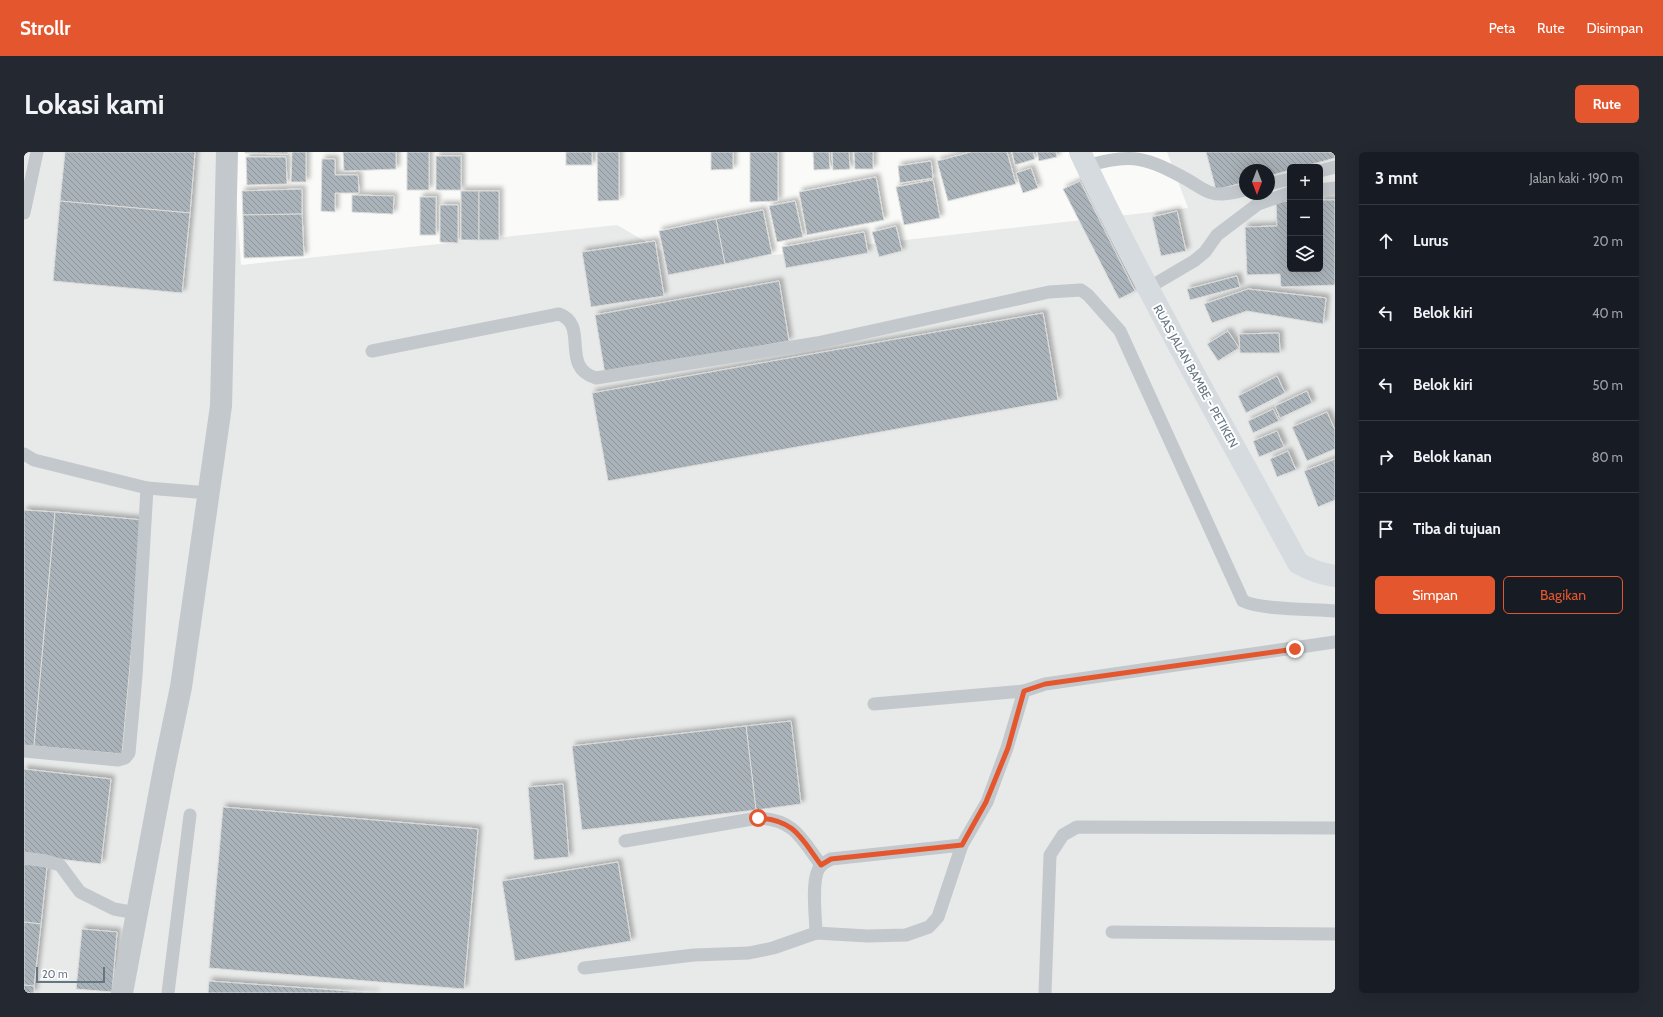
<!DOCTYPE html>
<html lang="id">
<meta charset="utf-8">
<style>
:root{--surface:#171b24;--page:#242831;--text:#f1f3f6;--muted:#9ea1a6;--line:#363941;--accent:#e4572e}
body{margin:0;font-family:Cabin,sans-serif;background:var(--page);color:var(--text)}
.controls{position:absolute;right:12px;top:12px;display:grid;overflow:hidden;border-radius:6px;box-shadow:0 4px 16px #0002}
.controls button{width:36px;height:36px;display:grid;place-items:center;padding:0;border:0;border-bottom:1px solid var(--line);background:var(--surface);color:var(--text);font:20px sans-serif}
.compass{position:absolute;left:1215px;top:12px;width:36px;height:36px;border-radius:50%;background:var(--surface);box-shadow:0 4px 16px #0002;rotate:180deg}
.scale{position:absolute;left:12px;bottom:10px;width:69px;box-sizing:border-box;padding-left:4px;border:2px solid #657683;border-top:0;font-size:11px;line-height:14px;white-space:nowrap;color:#657683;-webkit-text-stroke:3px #fff;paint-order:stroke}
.stop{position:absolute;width:12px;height:12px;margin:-9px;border:3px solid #e4572e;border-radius:50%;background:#fff}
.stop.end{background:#e4572e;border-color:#fff;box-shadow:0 1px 4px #0008}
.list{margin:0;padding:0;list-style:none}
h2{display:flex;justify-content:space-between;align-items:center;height:52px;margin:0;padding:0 16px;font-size:17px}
h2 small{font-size:13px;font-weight:400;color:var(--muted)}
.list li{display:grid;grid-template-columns:26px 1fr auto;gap:12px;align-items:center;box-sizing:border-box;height:72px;padding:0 16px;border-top:1px solid var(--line)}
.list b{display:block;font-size:15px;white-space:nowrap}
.list em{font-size:13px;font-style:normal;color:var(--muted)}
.actions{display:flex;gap:8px;padding:12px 16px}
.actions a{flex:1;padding:9px 0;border:1px solid var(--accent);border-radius:6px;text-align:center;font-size:14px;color:var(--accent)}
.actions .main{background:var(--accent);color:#fff}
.icon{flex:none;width:22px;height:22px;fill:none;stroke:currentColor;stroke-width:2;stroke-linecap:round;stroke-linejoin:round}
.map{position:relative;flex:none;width:1311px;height:841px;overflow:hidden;border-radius:6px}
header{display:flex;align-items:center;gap:24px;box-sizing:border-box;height:56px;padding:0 20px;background:var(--accent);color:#fff}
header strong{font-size:19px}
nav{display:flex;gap:22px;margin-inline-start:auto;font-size:14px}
.intro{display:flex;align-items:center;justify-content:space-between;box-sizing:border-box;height:96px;padding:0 24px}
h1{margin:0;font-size:28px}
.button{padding:10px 18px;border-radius:6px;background:var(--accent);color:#fff;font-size:14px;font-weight:700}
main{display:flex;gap:24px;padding:0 24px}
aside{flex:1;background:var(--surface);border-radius:6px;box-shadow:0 4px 16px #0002}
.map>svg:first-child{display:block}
</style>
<header>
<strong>Strollr</strong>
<nav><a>Peta</a><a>Rute</a><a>Disimpan</a></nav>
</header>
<div class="intro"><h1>Lokasi kami</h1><a class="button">Rute</a></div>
<main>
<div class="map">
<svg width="1311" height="841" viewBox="0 0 1311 841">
<defs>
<pattern id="building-back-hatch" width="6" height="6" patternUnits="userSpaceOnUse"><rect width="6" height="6" fill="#aab3b9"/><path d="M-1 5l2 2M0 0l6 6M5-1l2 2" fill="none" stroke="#8e969c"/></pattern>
<filter id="shadow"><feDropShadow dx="3.5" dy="-3.5" stdDeviation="2" flood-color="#0004"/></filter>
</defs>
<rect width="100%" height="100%" fill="#fafaf8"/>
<path fill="#e8e9e9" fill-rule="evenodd" d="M0,0H209L217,113L593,73L662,113L1164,56L1143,0H1311V841H0ZM1266,15H1296V117H1266ZM1221,18H1245V42H1221Z"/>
<g fill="url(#building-back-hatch)" stroke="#dcdcda" filter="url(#shadow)">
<path d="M41,0H171L166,61L36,49Z"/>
<path d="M221,0H264V2L221,1Z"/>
<path d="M268,0H282V30H267Z"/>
<path d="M319,0H372V17L320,19Z"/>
<rect x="383" y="0" width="22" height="38"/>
<rect x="542" y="0" width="26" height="13"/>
<path d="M573,0H595V48L574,49Z"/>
<path d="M687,0H709V17L687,18Z"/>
<path d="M726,0H754V49L726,50Z"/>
<path d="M789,0H805L806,17L790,18Z"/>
<path d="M808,0H825L826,17L809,18Z"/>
<path d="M830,0H849V17H831Z"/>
<path d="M947,0H983L992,32L924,49L913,9Z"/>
<path d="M988,0H1009L1011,7L991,13Z"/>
<path d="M1013,0H1032L1033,5L1015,9Z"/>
<path d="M1182,0H1311V6L1278,15H1266V18L1245,24V18H1221V30L1192,38Z"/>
<rect x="412" y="4" width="25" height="34"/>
<path d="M222,5H262L263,32L223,33Z"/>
<path d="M298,7H311V23H334L335,41H311V60L297,59Z"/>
<path d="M907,9L909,26L876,31L874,14Z"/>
<path d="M1007,16L1014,36L999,41L992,21Z"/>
<path d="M852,25L860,68L783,83L775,40Z"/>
<path d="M909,28L916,66L880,73L872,35Z"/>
<path d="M1056,29L1111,139L1095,147L1039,37Z"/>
<path d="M278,37V62L219,63L218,39Z"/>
<rect x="437" y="39" width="18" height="49"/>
<rect x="455" y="39" width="20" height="49"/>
<path d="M328,43L370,44L369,62L328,60Z"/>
<rect x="396" y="45" width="16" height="38"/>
<path d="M1296,48H1311V133L1257,135L1256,122L1223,123L1221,75L1253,74L1252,50L1266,49V117H1296Z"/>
<path d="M36,49L166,61L158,141L29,129Z"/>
<path d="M771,49L779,85L753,90L745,54Z"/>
<path d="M416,53H434V91L416,90Z"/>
<path d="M739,58L748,102L701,112L692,67Z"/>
<path d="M1153,59L1162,99L1137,104L1128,65Z"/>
<path d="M278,62L280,104L220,106L219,63Z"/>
<path d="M692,67L701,112L644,123L635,79Z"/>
<path d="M872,74L878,99L855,105L848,80Z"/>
<path d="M840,80L844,101L762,116L758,95Z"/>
<path d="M631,89L640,144L567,155L558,100Z"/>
<path d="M1213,124L1216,135L1166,148L1163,137Z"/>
<path d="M755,129L765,189L581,222L571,163Z"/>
<path d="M1224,137L1302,146L1299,172L1223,159L1188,171L1180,152Z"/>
<path d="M1019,161L1034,248L584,329L568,241Z"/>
<path d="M1204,179L1215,196L1194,209L1183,192Z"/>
<path d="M1255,181L1256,201H1216L1215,182Z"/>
<path d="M1253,224L1261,241L1222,261L1214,244Z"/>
<path d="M1283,239L1288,251L1256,266L1251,254Z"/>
<path d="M1249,257L1255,269L1229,281L1224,269Z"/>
<path d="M1303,260L1311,278V297L1283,309L1268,275Z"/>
<path d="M1253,279L1260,295L1235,305L1229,289Z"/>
<path d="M1264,299L1272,318L1253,325L1246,307Z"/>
<path d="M1311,307V348L1294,355L1280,319Z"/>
<path d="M0,358L31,360L10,594H0Z"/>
<path d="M31,360L119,368L98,602L10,594Z"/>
<path d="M767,569L777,652L732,658L722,574Z"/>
<path d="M722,574L732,658L558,678L548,594Z"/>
<path d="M0,617L87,627L77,712L0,703Z"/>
<path d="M539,632L545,705L510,708L504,635Z"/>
<path d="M199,655L454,677L440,837L185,816Z"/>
<path d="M594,710L607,789L491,809L478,729Z"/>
<path d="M0,712L23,714L17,772L0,770Z"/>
<path d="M0,770L17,772L10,834L0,833Z"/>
<path d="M58,777L93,780L88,840L52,837Z"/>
<path d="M185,829L352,841H184Z"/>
<path d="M0,833L10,834V841H0Z"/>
</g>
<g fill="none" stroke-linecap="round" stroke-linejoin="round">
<g stroke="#c3c8cc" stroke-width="13">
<path d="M1063,14C1109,0 1123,6 1164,28C1171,32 1180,39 1188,41C1199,44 1210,40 1221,38"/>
<path d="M1296,19L1311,15"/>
<path d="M1245,32L1266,27"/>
<path d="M1296,38L1311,36"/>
<path d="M0,61L13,0"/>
<path d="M1124,136L1170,109L1181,100L1193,83L1234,52L1266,41"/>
<path d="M348,199L535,162C566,173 535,215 572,226L793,191L1025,140L1057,138L1064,143L1096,179L1219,449C1238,458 1288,457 1311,459"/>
<path d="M0,302L10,308L123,336L112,524L105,601L101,606L94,608L0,599"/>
<path d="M123,336L185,341"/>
<path d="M850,552L1000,539"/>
<path d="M601,689L734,666C771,668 777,686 797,713"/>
<path d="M0,706L22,709L36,713L56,740L90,757L113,761"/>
<path d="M1088,780L1311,782"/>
<path d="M792,781L844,784L882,783L905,775L914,765L938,693"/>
<path d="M560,816L670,803L725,801L749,796L792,781C792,766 786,724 797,714C799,711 804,709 807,707L938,693L963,650L983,596L1000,539L1021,532L1311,490"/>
<path d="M144,841L166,663"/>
<path d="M1021,841L1026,703L1039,683L1053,675L1311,676"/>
</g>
<path stroke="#c3c8cc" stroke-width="22" d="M98,841L140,617L157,535L197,254L203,0"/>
<path stroke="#d6dbdf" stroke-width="22" d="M1056,0C1122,140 1200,275 1274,411C1286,418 1297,422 1311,424"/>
</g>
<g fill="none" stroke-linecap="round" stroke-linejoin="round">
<path stroke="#e4572e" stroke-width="5" d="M734,666C771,668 777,686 797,713L807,707L938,693L962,650L984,596L1000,539L1021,532L1271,497"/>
</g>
<g text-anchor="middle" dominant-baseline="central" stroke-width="4" stroke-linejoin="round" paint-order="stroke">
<g font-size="12" fill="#657683" stroke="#fff">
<text transform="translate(1172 224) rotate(61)">RUAS JALAN BAMBE - PETIKEN</text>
</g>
</g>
</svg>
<div class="controls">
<button>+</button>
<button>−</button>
<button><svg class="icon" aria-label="layers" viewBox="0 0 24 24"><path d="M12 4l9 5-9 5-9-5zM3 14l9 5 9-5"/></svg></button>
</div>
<svg class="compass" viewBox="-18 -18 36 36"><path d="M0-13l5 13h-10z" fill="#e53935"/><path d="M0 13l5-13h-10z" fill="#9ea1a6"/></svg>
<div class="scale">20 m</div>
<div class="stop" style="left:734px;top:666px"></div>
<div class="stop end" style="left:1271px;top:497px"></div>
</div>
<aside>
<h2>3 mnt<small>Jalan kaki · 190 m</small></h2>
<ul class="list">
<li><svg class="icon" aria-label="ahead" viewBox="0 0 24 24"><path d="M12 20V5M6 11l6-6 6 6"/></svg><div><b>Lurus</b></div><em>20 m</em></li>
<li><svg class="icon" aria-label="left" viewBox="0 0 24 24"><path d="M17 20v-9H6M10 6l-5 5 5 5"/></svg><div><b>Belok kiri</b></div><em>40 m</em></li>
<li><svg class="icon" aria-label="left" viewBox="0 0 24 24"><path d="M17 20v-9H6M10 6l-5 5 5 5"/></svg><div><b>Belok kiri</b></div><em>50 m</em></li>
<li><svg class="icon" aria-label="right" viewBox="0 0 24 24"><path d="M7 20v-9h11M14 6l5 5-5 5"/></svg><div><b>Belok kanan</b></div><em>80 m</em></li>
<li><svg class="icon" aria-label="arrive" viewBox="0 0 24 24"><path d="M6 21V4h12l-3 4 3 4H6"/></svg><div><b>Tiba di tujuan</b></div></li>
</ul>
<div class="actions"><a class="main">Simpan</a><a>Bagikan</a></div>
</aside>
</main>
